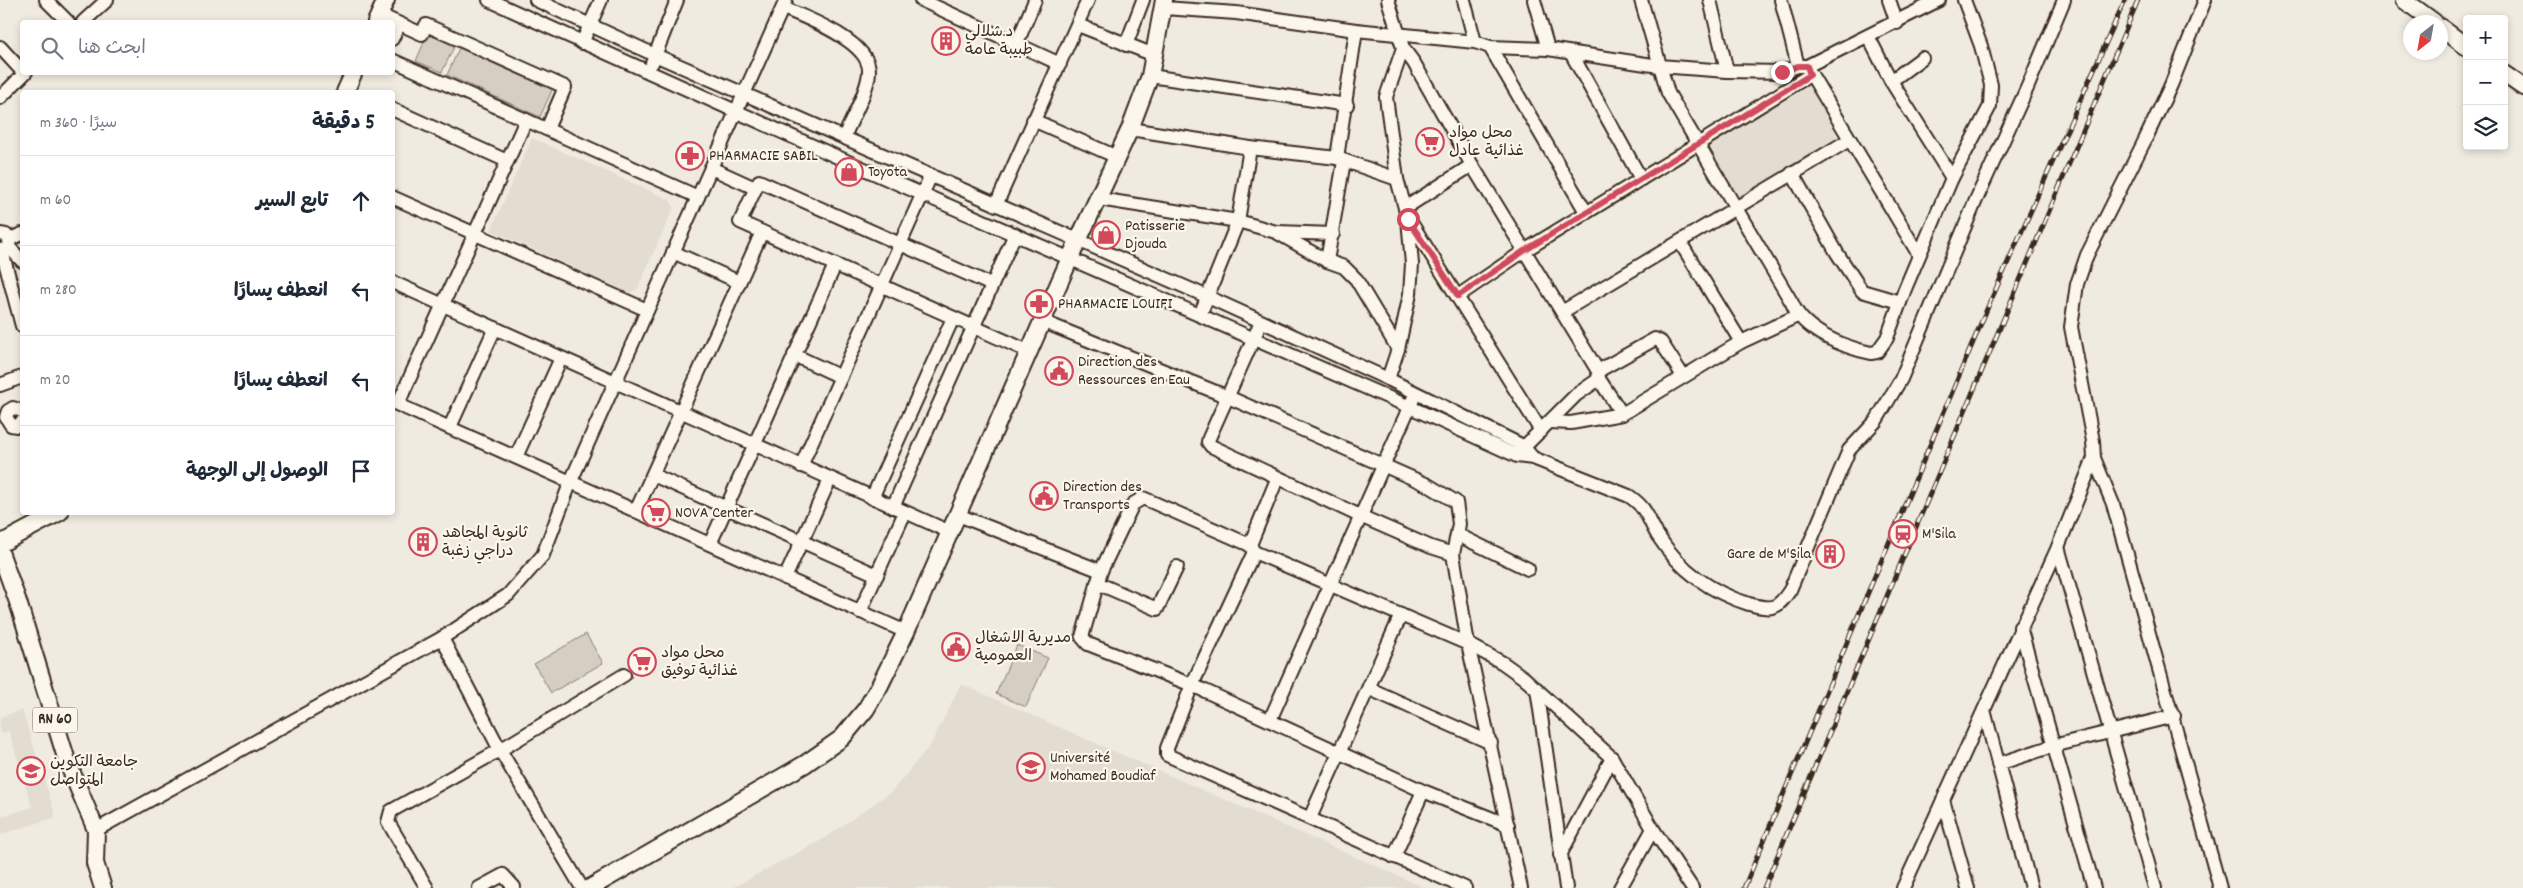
<!DOCTYPE html>
<html lang="ar">
<meta charset="utf-8">
<style>
:root{--surface:#fff;--page:#f6f6f7;--text:#1f2937;--muted:#747a83;--line:#e0e1e3}
body{margin:0;font-family:Dekko,"Playpen Sans Arabic",sans-serif;background:var(--page);color:var(--text);direction:rtl}
.controls{position:absolute;right:15px;top:15px;display:grid;overflow:hidden;border-radius:5px;box-shadow:0 2px 8px #0003}
.controls button{width:45px;height:45px;display:grid;place-items:center;padding:0;border:0;border-bottom:1px solid var(--line);background:var(--surface);color:var(--text);font:25px sans-serif}
.compass{position:absolute;left:2403px;top:15px;width:45px;height:45px;border-radius:50%;background:var(--surface);box-shadow:0 2px 8px #0003;rotate:211deg}
.stop{position:absolute;width:15px;height:15px;margin:-11px;border:4px solid #d1495b;border-radius:50%;background:#fff}
.stop.end{background:#d1495b;border-color:#fff;box-shadow:0 1px 5px #0008}
.list{margin:0;padding:0;list-style:none}
h2{display:flex;justify-content:space-between;align-items:center;height:65px;margin:0;padding:0 20px;font-size:21px}
h2 small{font-size:16px;font-weight:400;color:var(--muted)}
.list li{display:grid;grid-template-columns:32px 1fr auto;gap:15px;align-items:center;box-sizing:border-box;height:90px;padding:0 20px;border-top:1px solid var(--line)}
.list b{display:block;font-size:19px;white-space:nowrap}
.list em{font-size:16px;font-style:normal;color:var(--muted)}
.icon{flex:none;width:28px;height:28px;fill:none;stroke:currentColor;stroke-width:2;stroke-linecap:round;stroke-linejoin:round}
.map{position:relative;flex:none;width:2523px;height:888px;overflow:hidden;direction:ltr}
.search{position:absolute;background:var(--surface);box-shadow:0 2px 8px #0003;left:20px;top:20px;width:375px;height:55px;display:flex;align-items:center;gap:12px;box-sizing:border-box;padding:0 18px;border-radius:5px;color:var(--muted);font-size:19px}
.panel{position:absolute;background:var(--surface);box-shadow:0 2px 8px #0003;left:20px;top:90px;width:375px;height:425px;border-radius:5px;direction:rtl}
.map>svg:first-child{display:block}
</style>
<div class="map">
<svg width="2523" height="888" viewBox="0 0 2523 888">
<rect width="100%" height="100%" fill="#f0ebe0"/>
<filter id="ink" filterUnits="userSpaceOnUse"><feTurbulence type="fractalNoise" baseFrequency=".02" numOctaves="2"/><feDisplacementMap in="SourceGraphic" scale="10" xChannelSelector="R" yChannelSelector="G"/><feConvolveMatrix kernelMatrix="1 2 1 2 8 2 1 2 1" color-interpolation-filters="sRGB"/></filter>
<g filter="url(#ink)">
<g fill="#e2dcd1">
<path d="M1809,86L1839,139L1740,198L1709,146Z"/>
<path d="M532,138L670,200L674,207L637,290L629,293L491,230Z"/>
<path d="M961,684L1396,875L1425,888H732L825,838L892,791L931,744Z"/>
<path d="M22,710L56,817L0,835V817L32,807L9,731L0,734V717Z"/>
</g>
<g fill="#d5cec3" stroke="#887c70">
<path d="M428,33L455,45L442,72L416,61Z"/>
<path d="M460,46L553,88L540,117L447,75Z"/>
<path d="M586,634L603,663L551,693L534,664Z"/>
<path d="M1017,645L1048,658L1026,707L996,694Z"/>
</g>
<g fill="none" stroke-linecap="round" stroke-linejoin="round">
<defs>
<g id="minor">
<path d="M46,0L68,22"/>
<path d="M489,0L853,164L1410,407L1517,456L1533,458L1629,496C1648,509 1647,518 1658,536C1680,570 1710,592 1749,604C1772,610 1777,610 1790,590L1849,450L1876,421L1901,379L1976,200L2028,86L2064,0"/>
<path d="M536,0L655,55L1208,297L1388,379L1523,446L1533,458"/>
<path d="M921,0L1060,64"/>
<path d="M1464,0L1475,42"/>
<path d="M1534,0L1548,49"/>
<path d="M1641,0L1668,93L1792,303C1803,331 1843,347 1871,353L1877,352L1887,338L1905,289L1952,178L1990,106L1991,85L1981,46L1964,0"/>
<path d="M1710,0L1727,71"/>
<path d="M1781,0L1798,66"/>
<path d="M1889,0L1897,23"/>
<path d="M783,8C805,17 871,42 869,72C868,91 851,120 844,137"/>
<path d="M1164,8L1236,13L1356,30L1475,42L1490,47L1548,49L1659,66L1727,71L1782,72L1798,66H1807L1939,0"/>
<path d="M380,15L422,34L426,25L565,87L547,129"/>
<path d="M83,22L107,0"/>
<path d="M1078,25L1154,55"/>
<path d="M1868,36L1891,81L1952,178"/>
<path d="M392,39L399,24"/>
<path d="M582,43L601,0"/>
<path d="M1017,43L1035,0"/>
<path d="M1126,45L1143,0"/>
<path d="M0,47L22,71"/>
<path d="M1490,47L1586,212"/>
<path d="M1403,48L1414,63L1472,165L1598,371L1599,379L1622,414"/>
<path d="M1571,53L1641,179"/>
<path d="M392,60L526,120"/>
<path d="M652,63L677,0"/>
<path d="M1808,69L1919,255"/>
<path d="M1150,76L1347,105"/>
<path d="M1891,81L1922,58"/>
<path d="M0,98L26,72"/>
<path d="M392,109L507,161"/>
<path d="M1033,120L1117,157"/>
<path d="M1130,129L1250,148L1337,158L1397,179"/>
<path d="M1337,158L1356,30"/>
<path d="M1344,161L1327,261L1344,267L1356,279L1398,349"/>
<path d="M711,168L755,188"/>
<path d="M1792,173L1837,253L1862,291L1900,302"/>
<path d="M392,197L647,310"/>
<path d="M1099,199L1238,221L1276,232L1327,261"/>
<path d="M996,205L1088,0"/>
<path d="M1405,208L1472,165"/>
<path d="M1410,221L1541,431"/>
<path d="M1278,232L1333,234"/>
<path d="M0,234L6,235L10,241L7,249L0,250"/>
<path d="M10,239L22,234"/>
<path d="M1680,242L1741,342"/>
<path d="M9,247L22,261"/>
<path d="M2,251L22,326"/>
<path d="M673,252L739,282"/>
<path d="M392,282L950,532"/>
<path d="M992,285L759,181L740,222L1030,352"/>
<path d="M1458,296L1524,251L1810,75"/>
<path d="M1562,312L1849,140"/>
<path d="M1200,315L1238,221L1250,148"/>
<path d="M1044,322L1228,397L1428,485L1456,502L1459,524L1453,554L1468,644L1521,888"/>
<path d="M1261,322L1209,438L1208,442L1211,446L1360,516L1431,547L1453,554"/>
<path d="M794,355L841,377"/>
<path d="M1598,371L1655,339L1661,342L1683,376"/>
<path d="M1388,379L1398,349L1410,294L1412,264L1408,219L1397,179L1386,97L1403,48L1388,0"/>
<path d="M0,385L22,377"/>
<path d="M392,402L906,632"/>
<path d="M398,404L526,120L698,197"/>
<path d="M22,411L13,408L8,411L6,417L11,425L17,426L22,422"/>
<path d="M1550,422L1571,423L1622,414L1741,342L1797,316"/>
<path d="M450,427L495,328"/>
<path d="M1519,452L1576,395L1599,379"/>
<path d="M516,457L561,358"/>
<path d="M2094,458L2113,504L2220,888"/>
<path d="M801,466L931,175"/>
<path d="M653,475L877,575"/>
<path d="M872,498L953,318"/>
<path d="M893,507L1015,234"/>
<path d="M636,511L762,232"/>
<path d="M958,515L1101,571"/>
<path d="M1458,535L1528,569"/>
<path d="M710,544L835,265"/>
<path d="M1250,545L1277,479"/>
<path d="M2058,547L2155,888"/>
<path d="M1254,552L1192,685L1167,748V755L1465,888"/>
<path d="M785,578L830,479"/>
<path d="M1097,583L1157,609L1177,567"/>
<path d="M860,612L905,512"/>
<path d="M2020,627L2094,888"/>
<path d="M442,638L500,750L582,888"/>
<path d="M1370,689L1491,743"/>
<path d="M1537,689L1566,888"/>
<path d="M1984,710L2031,888"/>
<path d="M1270,720L1413,399"/>
<path d="M1998,764L2053,746L2174,716"/>
<path d="M1943,800L1968,888"/>
<path d="M1310,818L1401,615"/>
<path d="M1508,825L1423,791L1192,685L1088,644L1082,637L1101,571L1133,504L1143,498L1250,545L1254,552L1468,644L1503,663L1524,678L1612,758L1653,829L1692,888"/>
<path d="M96,830L442,638L508,595L543,555L571,481L786,0"/>
<path d="M1560,855L1612,758"/>
<path d="M1394,857L1423,791"/>
<path d="M427,888L388,822L391,811L500,750L624,675"/>
<path d="M479,888L503,875L514,887"/>
<path d="M1620,888L1653,829"/>
<path d="M1903,888L2058,547L2094,458L2093,441L2071,327L2077,284L2087,255L2145,140L2171,85L2205,0"/>
</g>
<g id="major">
<path d="M2404,0L2434,22"/>
<path d="M376,22L386,0"/>
<path d="M2440,27L2467,47"/>
<path d="M2504,74L2523,87"/>
<path d="M345,92L354,72"/>
<path d="M0,544L60,512"/>
<path d="M0,552L18,602L67,761L96,830L95,863L103,888"/>
<path d="M590,888L805,764L842,738L866,709L879,687L906,632L1070,258L1130,129L1150,76L1164,0"/>
</g>
</defs>
<use href="#minor" stroke="#3b2a1e" stroke-width="16"/>
<use href="#major" stroke="#3b2a1e" stroke-width="20"/>
<use href="#minor" stroke="#fbf7ec" stroke-width="12"/>
<use href="#major" stroke="#fbf7ec" stroke-width="16"/>
<defs>
<g id="rail">
<path d="M1744,888L1987,309L2125,0"/>
<path d="M1764,888L2138,0"/>
</g>
</defs>
<use href="#rail" stroke="#3b2a1e" stroke-width="5"/>
<use href="#rail" stroke="#fbf7ec" stroke-width="3" stroke-dasharray="9" stroke-linecap="butt"/>
</g>
</g>
<g fill="none" stroke-linecap="round" stroke-linejoin="round" filter="url(#ink)">
<path stroke="#d1495b" stroke-width="6" d="M1408,219L1458,296L1524,251L1810,75L1807,66H1798L1782,72"/>
</g>
<defs>
<symbol id="building-ring" viewBox="-11 -11 22 22"><circle r="9.5" fill="#fbf7ec" stroke="#d1495b" stroke-width="1.5"/><path d="M-4-6H4V6H1V3H-1V6H-4ZM-2.5-4.3h1.7v1.8h-1.7ZM.8-4.3h1.7v1.8H.8ZM-2.5-1h1.7V.8h-1.7ZM.8-1h1.7V.8H.8Z" fill="#d1495b"/></symbol>
<symbol id="supermarket-ring" viewBox="-11 -11 22 22"><circle r="9.5" fill="#fbf7ec" stroke="#d1495b" stroke-width="1.5"/><path d="M-6-5.5h2.5l.6 2H6L4.5 2H-2.5L-4.4-4H-6ZM-1.5 3.2a1.3 1.3 0 1 0 .1 0ZM3 3.2a1.3 1.3 0 1 0 .1 0Z" fill="#d1495b"/></symbol>
<symbol id="pharmacy-ring" viewBox="-11 -11 22 22"><circle r="9.5" fill="#fbf7ec" stroke="#d1495b" stroke-width="1.5"/><path d="M-2-6h4v4h4v4h-4v4h-4v-4h-4v-4h4Z" fill="#d1495b"/></symbol>
<symbol id="shop-ring" viewBox="-11 -11 22 22"><circle r="9.5" fill="#fbf7ec" stroke="#d1495b" stroke-width="1.5"/><path d="M-5-2.5h2.3a2.7 3.5 0 0 1 5.4 0H5L5.5 6h-11ZM-1.5-2.5h3a1.5 2.3 0 0 0-3 0Z" fill="#d1495b"/></symbol>
<symbol id="civic-ring" viewBox="-11 -11 22 22"><circle r="9.5" fill="#fbf7ec" stroke="#d1495b" stroke-width="1.5"/><path d="M-.6-6.5H3V-4.5H.6V-3L4-1V1h2V6H-6V1h2V-1L-.6-3ZM-1.2 2.5V6h2.4V2.5Z" fill="#d1495b"/></symbol>
<symbol id="station-ring" viewBox="-11 -11 22 22"><circle r="9.5" fill="#fbf7ec" stroke="#d1495b" stroke-width="1.5"/><path d="M-3-6H3Q5-6 5-4V2Q5 4 3 4L4.5 6H3L1.5 4h-3L-3 6H-4.5L-3 4Q-5 4-5 2V-4Q-5-6-3-6ZM-3.5-4v3h7v-3ZM-3.5 1v1.5H-2V1ZM2 1v1.5H3.5V1Z" fill="#d1495b"/></symbol>
<symbol id="university-ring" viewBox="-11 -11 22 22"><circle r="9.5" fill="#fbf7ec" stroke="#d1495b" stroke-width="1.5"/><path d="M0-5L7-2L0 1L-7-2ZM-4 1L0 2.5L4 1V4Q0 6-4 4Z" fill="#d1495b"/></symbol>
</defs>
<g fill-rule="evenodd">
<use href="#building-ring" x="930" y="25" width="32" height="32"/>
<use href="#supermarket-ring" x="1414" y="126" width="32" height="32"/>
<use href="#pharmacy-ring" x="674" y="140" width="32" height="32"/>
<use href="#shop-ring" x="833" y="156" width="32" height="32"/>
<use href="#shop-ring" x="1090" y="219" width="32" height="32"/>
<use href="#pharmacy-ring" x="1023" y="288" width="32" height="32"/>
<use href="#civic-ring" x="1043" y="355" width="32" height="32"/>
<use href="#civic-ring" x="1028" y="480" width="32" height="32"/>
<use href="#supermarket-ring" x="640" y="497" width="32" height="32"/>
<use href="#station-ring" x="1887" y="518" width="32" height="32"/>
<use href="#building-ring" x="407" y="526" width="32" height="32"/>
<use href="#building-ring" x="1814" y="538" width="32" height="32"/>
<use href="#civic-ring" x="940" y="631" width="32" height="32"/>
<use href="#supermarket-ring" x="626" y="646" width="32" height="32"/>
<use href="#university-ring" x="1015" y="751" width="32" height="32"/>
<use href="#university-ring" x="15" y="755" width="32" height="32"/>
</g>
<g text-anchor="middle" dominant-baseline="central" stroke-width="4.5" stroke-linejoin="round" paint-order="stroke">
<rect fill="#fbf7ec" stroke="#75685c" stroke-width="1" x="32.5" y="707.5" width="45" height="25" rx="4"/>
<g font-size="15" font-weight="bold" fill="#3b2a1e">
<text x="55" y="720">RN 60</text>
</g>
<g font-size="16" fill="#3b2a1e" stroke="#fbf7ec" text-anchor="start">
<text x="965" y="32">د.شلالي<tspan x="965" dy="18">طبيبة عامة</tspan></text>
<text x="1449" y="133">محل مواد<tspan x="1449" dy="18">غذائية عادل</tspan></text>
<text x="709" y="156">PHARMACIE SABIL</text>
<text x="868" y="172">Toyota</text>
<text x="1125" y="226">Patisserie<tspan x="1125" dy="18">Djouda</tspan></text>
<text x="1058" y="304">PHARMACIE LOUIFI</text>
<text x="1078" y="362">Direction des<tspan x="1078" dy="18">Ressources en Eau</tspan></text>
<text x="1063" y="487">Direction des<tspan x="1063" dy="18">Transports</tspan></text>
<text x="675" y="513">NOVA Center</text>
<text x="442" y="533">ثانوية المجاهد<tspan x="442" dy="18">دراجي زغبة</tspan></text>
<text x="1922" y="534">M'Sila</text>
<text x="1811" y="554" text-anchor="end">Gare de M'Sila</text>
<text x="975" y="638">مديرية الاشغال<tspan x="975" dy="18">العمومية</tspan></text>
<text x="661" y="653">محل مواد<tspan x="661" dy="18">غذائية توفيق</tspan></text>
<text x="1050" y="758">Université<tspan x="1050" dy="18">Mohamed Boudiaf</tspan></text>
<text x="50" y="762">جامعة التكوين<tspan x="50" dy="18">المتواصل</tspan></text>
</g>
</g>
</svg>
<div class="controls">
<button>+</button>
<button>−</button>
<button><svg class="icon" aria-label="layers" viewBox="0 0 24 24"><path d="M12 4l9 5-9 5-9-5zM3 14l9 5 9-5"/></svg></button>
</div>
<svg class="compass" viewBox="-18 -18 36 36"><path d="M0-13l5 13h-10z" fill="#e53935"/><path d="M0 13l5-13h-10z" fill="#747a83"/></svg>
<div class="stop" style="left:1408px;top:219px"></div>
<div class="stop end" style="left:1782px;top:72px"></div>
<div class="search"><svg class="icon" aria-label="search" viewBox="0 0 24 24"><circle cx="10" cy="10" r="6"/><path d="M15 15l6 6"/></svg>ابحث هنا</div>
<section class="panel">
<h2>5 دقيقة<small>سيرًا · 360 m</small></h2>
<ul class="list">
<li><svg class="icon" aria-label="ahead" viewBox="0 0 24 24"><path d="M12 20V5M6 11l6-6 6 6"/></svg><div><b>تابع السير</b></div><em>60 m</em></li>
<li><svg class="icon" aria-label="left" viewBox="0 0 24 24"><path d="M17 20v-9H6M10 6l-5 5 5 5"/></svg><div><b>انعطف يسارًا</b></div><em>280 m</em></li>
<li><svg class="icon" aria-label="left" viewBox="0 0 24 24"><path d="M17 20v-9H6M10 6l-5 5 5 5"/></svg><div><b>انعطف يسارًا</b></div><em>20 m</em></li>
<li><svg class="icon" aria-label="arrive" viewBox="0 0 24 24"><path d="M6 21V4h12l-3 4 3 4H6"/></svg><div><b>الوصول إلى الوجهة</b></div></li>
</ul>
</section>
</div>
